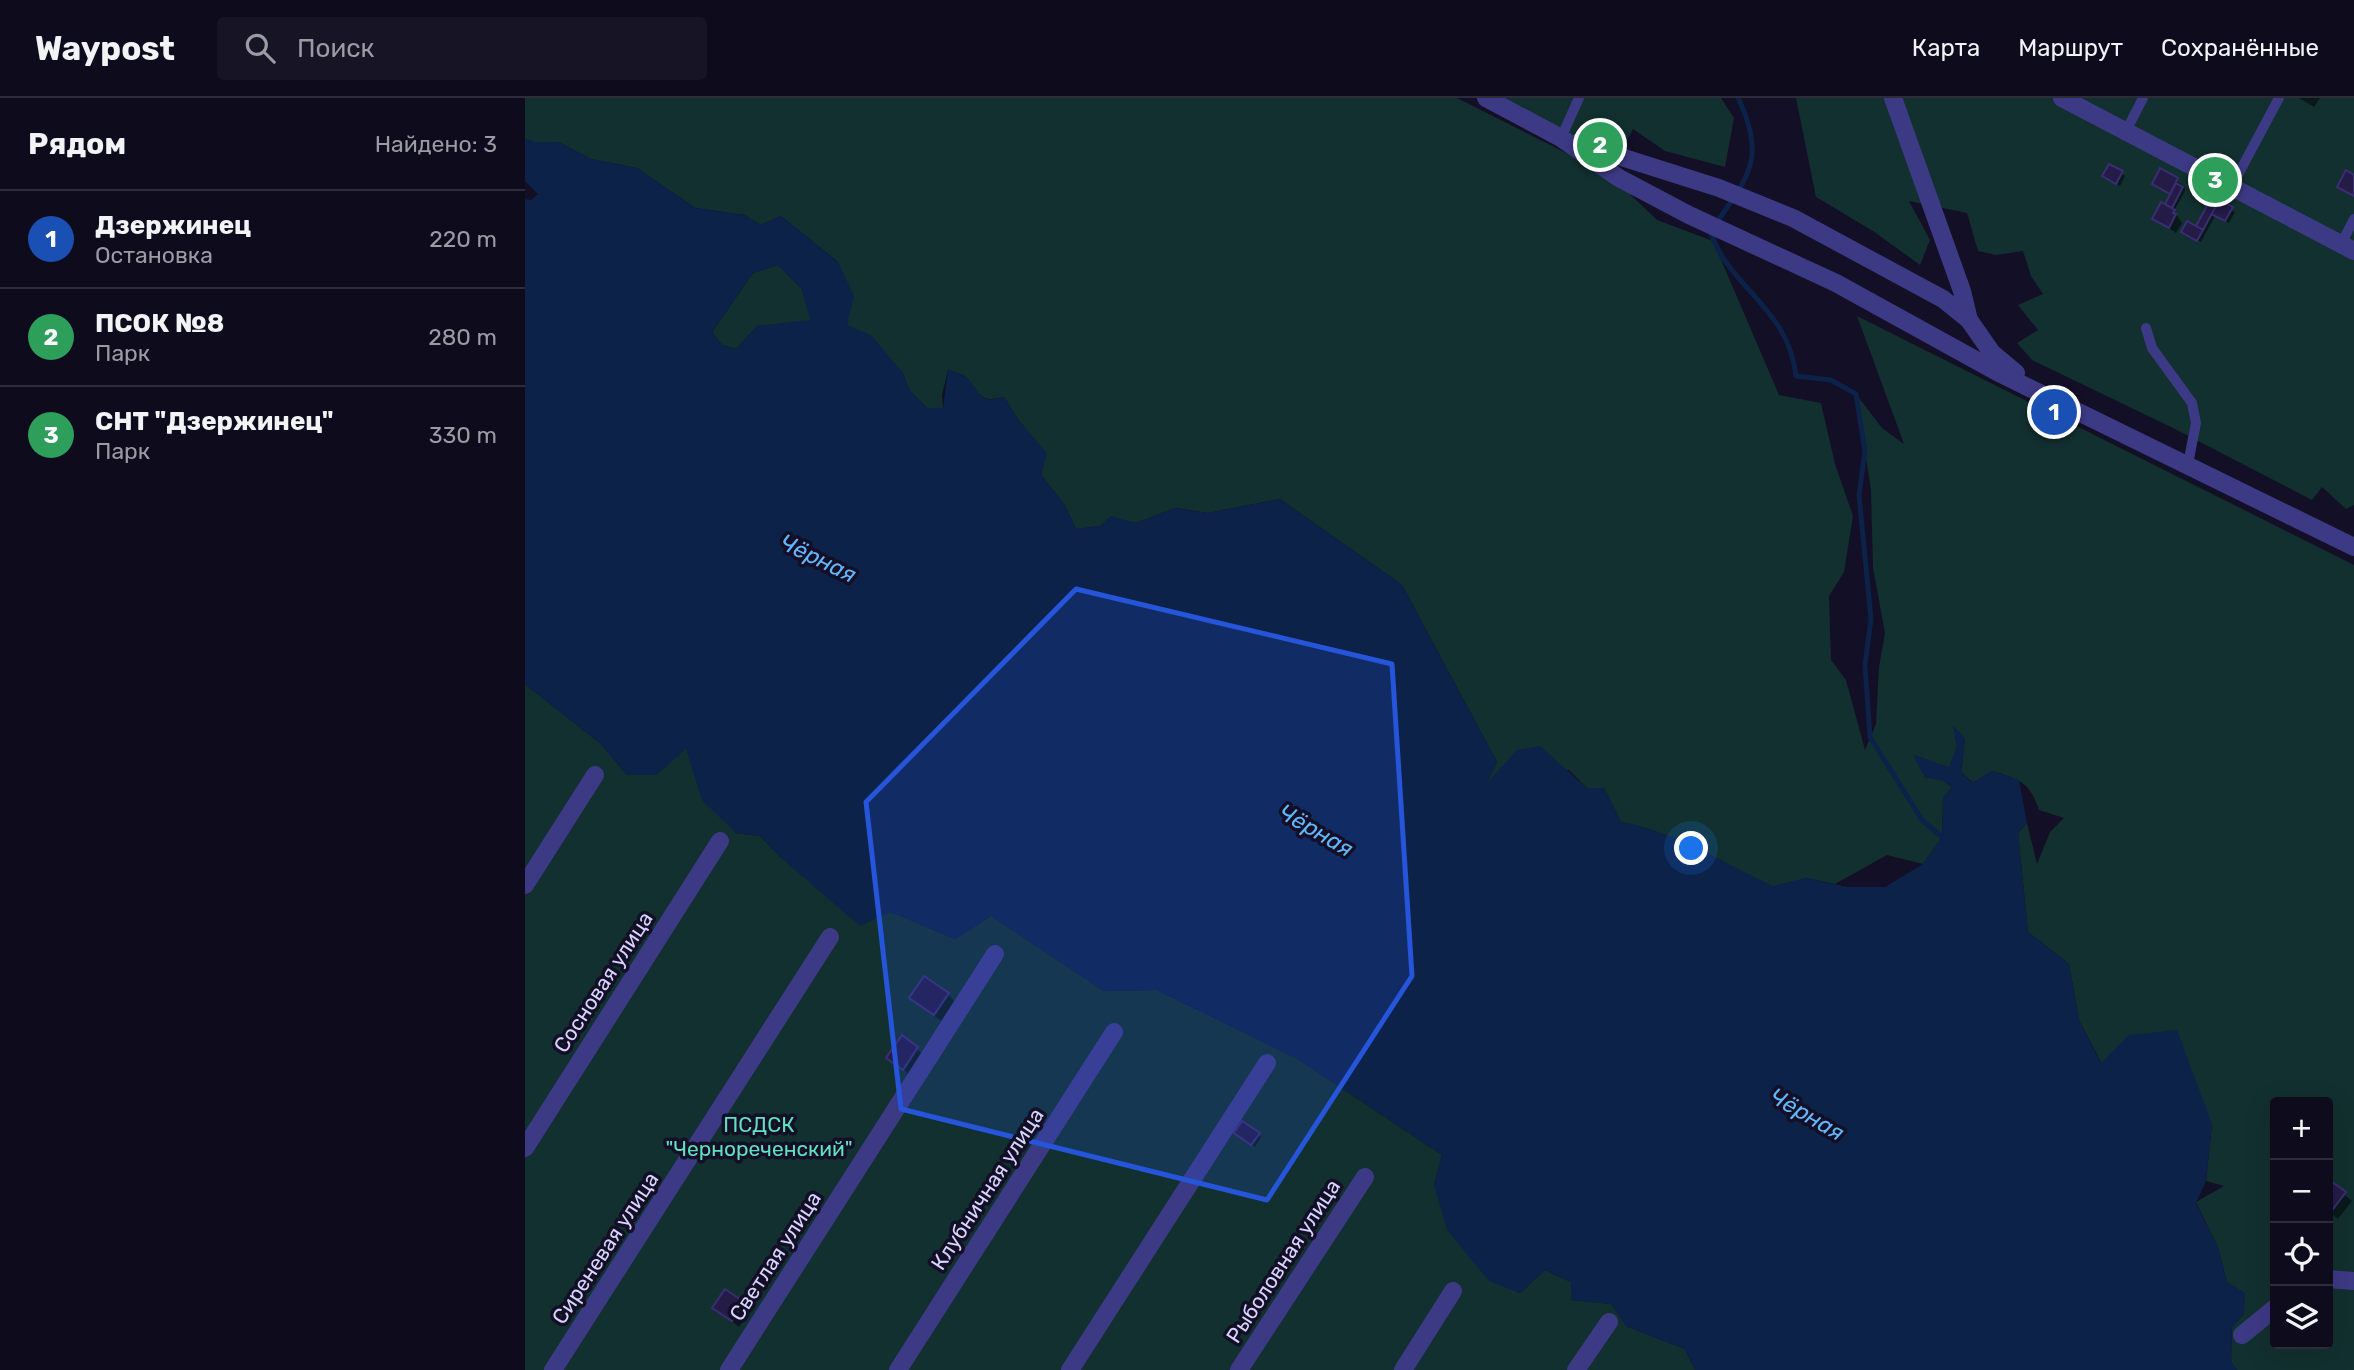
<!DOCTYPE html>
<html lang="ru">
<meta charset="utf-8">
<style>
:root{--surface:#0e0b1c;--page:#171425;--text:#f1f3f6;--muted:#9b9ba3;--line:#2e2b3b;--accent:#2563eb}
body{margin:0;font-family:Rubik,sans-serif;background:var(--page);color:var(--text)}
.controls{position:absolute;right:21px;bottom:21px;display:grid;overflow:hidden;border-radius:7px;box-shadow:0 7px 28px #0002}
.controls button{width:63px;height:63px;display:grid;place-items:center;padding:0;border:0;border-bottom:2px solid var(--line);background:var(--surface);color:var(--text);font:35px sans-serif}
.you{position:absolute;left:1167px;top:751px;width:24px;height:24px;margin:-18px;border:5px solid #fff;border-radius:50%;background:#1a73e8;box-shadow:0 0 0 10px #1a73e833}
.badge{display:grid;place-items:center;width:46px;height:46px;border-radius:50%;background:var(--accent);color:#fff;font-size:23px;font-weight:700}
.pin{position:absolute;translate:-50% -50%;border:4px solid #fff;box-shadow:0 2px 7px #0006}
.list{margin:0;padding:0;list-style:none}
h2{display:flex;justify-content:space-between;align-items:center;height:91px;margin:0;padding:0 28px;font-size:30px}
h2 small{font-size:23px;font-weight:400;color:var(--muted)}
.list li{display:grid;grid-template-columns:46px 1fr auto;gap:21px;align-items:center;box-sizing:border-box;height:98px;padding:0 28px;border-top:2px solid var(--line)}
.list b{display:block;font-size:26px;white-space:nowrap}
.list p{margin:0;font-size:23px;white-space:nowrap;color:var(--muted)}
.list em{font-size:23px;font-style:normal;color:var(--muted)}
.icon{flex:none;width:38px;height:38px;fill:none;stroke:currentColor;stroke-width:2;stroke-linecap:round;stroke-linejoin:round}
.map{position:relative;flex:none;width:1829px;height:1272px;overflow:hidden}
header{display:flex;align-items:center;gap:42px;box-sizing:border-box;height:98px;padding:0 35px;background:var(--surface);border-bottom:2px solid var(--line)}
header strong{font-size:33px}
nav{display:flex;gap:38px;margin-inline-start:auto;font-size:24px}
.search{width:490px;height:63px;background:var(--page);display:flex;align-items:center;gap:18px;box-sizing:border-box;padding:0 24px;border-radius:7px;color:var(--muted);font-size:26px}
main{display:flex}
aside{flex:1;background:var(--surface)}
.map>svg:first-child{display:block}
</style>
<header>
<strong>Waypost</strong>
<div class="search"><svg class="icon" aria-label="search" viewBox="0 0 24 24"><circle cx="10" cy="10" r="6"/><path d="M15 15l6 6"/></svg>Поиск</div>
<nav><a>Карта</a><a>Маршрут</a><a>Сохранённые</a></nav>
</header>
<main>
<aside>
<h2>Рядом<small>Найдено: 3</small></h2>
<ul class="list">
<li><span class="badge" style="background:#1a4fb4">1</span><div><b>Дзержинец</b><p>Остановка</p></div><em>220 m</em></li>
<li><span class="badge" style="background:#2e9e5b">2</span><div><b>ПСОК №8</b><p>Парк</p></div><em>280 m</em></li>
<li><span class="badge" style="background:#2e9e5b">3</span><div><b>СНТ &quot;Дзержинец&quot;</b><p>Парк</p></div><em>330 m</em></li>
</ul>
</aside>
<div class="map">
<svg width="1829" height="1272" viewBox="0 0 1829 1272">
<rect width="100%" height="100%" fill="#130f26"/>
<g fill="#12302f" fill-rule="evenodd">
<path d="M0,0H932L1085,77L1132,122L1188,143L1254,297L1296,305L1310,366L1328,418L1319,474L1304,498L1306,562L1321,582L1340,652L1351,626L1354,569L1360,535L1348,470L1346,392L1331,296L1357,330L1379,346L1332,218L1829,467V1272H1712L1706,1264L1707,1229L1719,1216L1702,1184L1693,1150L1671,1104L1699,1088L1681,1083L1687,1026L1577,966L1554,922L1544,866L1503,834L1493,735L1502,725L1512,766L1525,734L1539,720L1514,712C1504,683 1495,682 1467,673L1448,685L1436,674L1440,641L1429,629L1432,649L1424,670L1389,657L1400,679L1417,682L1427,689L1418,700L1417,739L1398,766L1362,757L1310,786L1281,780L1248,789C1198,766 1151,734 1096,724L1079,690H1062L1044,672L960,688L972,664L877,487L755,401L683,415L650,410L611,425L586,419L575,428L551,431L539,406L516,377L521,355L494,323L479,299C455,305 456,297 443,281C439,276 429,274 423,272L417,297L418,310H402L385,293L377,274L321,227L313,164L256,118L235,127L220,117L170,110L112,70L66,61L33,44H8L0,41ZM1750,1004H1803V1246H1750Z"/>
<path d="M956,0H1196L1209,20L1200,69L1140,53L1108,31L1091,64Z"/>
<path d="M1271,0H1829V407L1821,411L1797,389L1787,402L1650,331L1507,262L1492,245L1513,232L1493,207L1518,196L1506,178L1498,153L1471,157L1453,153L1442,115L1384,103L1405,142L1395,167L1348,133L1291,99Z"/>
<path d="M253,167L277,191L286,223L232,228L211,251L197,247L187,234L228,175Z"/>
<path d="M0,586L76,646L102,677H131L161,650L211,735L235,738L255,759L366,814L430,841L466,818L579,893L632,892L773,961L917,1057L909,1087L995,1195L1020,1172L1046,1184L1047,1202L1087,1206L1101,1228L1160,1251L1170,1272H0Z"/>
</g>
<path fill="#0c2248" fill-rule="evenodd" d="M0,41L8,44H33L66,61L112,70L170,110L220,117L235,127L256,118L313,164L329,198L322,227L346,237L377,274L385,293L402,310H418L423,271C429,274 438,276 443,281C456,296 455,306 479,299L494,323L522,355L516,377L539,406L551,431L575,428L586,418L611,425L650,410L683,415L755,401L877,487L972,664L962,685L992,652L1015,648L1062,690H1079L1096,724C1151,734 1198,765 1248,788L1281,780L1323,789H1360L1398,766L1417,739L1418,700L1427,689L1417,682L1400,679L1388,657L1424,669L1432,649L1428,628L1440,641L1436,674L1447,685L1467,673L1494,682L1502,725L1493,735L1503,834L1544,866L1554,922L1576,965L1604,937L1652,932L1687,1026L1681,1083L1671,1105L1693,1150L1702,1184L1720,1195L1719,1216L1707,1229L1706,1264L1712,1272H1170L1160,1251L1101,1228L1086,1206L1046,1202V1184L1020,1172L995,1195L964,1183L922,1132L909,1087L917,1057L773,961L632,892L579,893L466,818L430,841L366,814L335,828L255,759L235,738L211,735L177,702L161,651L131,677H102L76,646L0,586V101L6,102L13,96L0,83ZM253,167L277,191L285,222L232,228L211,251L197,247L187,234L228,175Z"/>
<g fill="#0007">
<path d="M1774,0H1795L1789,9Z"/>
<path d="M1585,68L1600,78L1595,88L1582,81Z"/>
<path d="M1636,73L1659,88L1660,93L1649,113L1657,125L1651,135L1629,120L1647,111L1642,106L1646,98L1629,86Z"/>
<path d="M1684,106L1710,114L1704,125L1690,118L1676,144L1661,137L1671,130Z"/>
<path d="M423,896L429,903L416,923L386,900Z"/>
<path d="M377,940L399,957L385,977L363,960Z"/>
<path d="M734,1036L736,1039L730,1049L714,1038Z"/>
<path d="M1803,1083L1827,1103L1813,1121L1803,1113Z"/>
<path d="M200,1194L225,1213L214,1229L190,1210Z"/>
</g>
<g fill="none" stroke-linecap="round" stroke-linejoin="round">
<path stroke="#0c2248" stroke-width="5" d="M1213,0C1244,64 1220,82 1185,134C1190,144 1194,155 1200,163C1229,203 1265,224 1271,278L1306,282L1331,296L1340,353L1334,397L1346,521L1340,567L1345,639L1397,722L1417,739"/>
</g>
<g fill="#241b47" stroke="#3b2d73" stroke-width="2">
<path d="M1584,66L1598,73L1591,86L1577,78Z"/>
<path d="M1635,70L1653,80L1645,96L1627,86Z"/>
<path d="M1821,72L1829,77V98L1812,89Z"/>
<path d="M1651,85L1658,89L1647,110L1640,106Z"/>
<path d="M1694,102L1708,109L1700,123L1686,116Z"/>
<path d="M1636,104L1650,112L1648,115L1651,116L1644,130L1627,121Z"/>
<path d="M1684,104L1691,108L1678,132L1671,128Z"/>
<path d="M1662,123L1678,132L1672,143L1656,134Z"/>
<path d="M399,878L424,895L409,917L384,900Z"/>
<path d="M377,937L393,949L378,972L361,960Z"/>
<path d="M717,1023L735,1035L726,1047L709,1035Z"/>
<path d="M1803,1081L1821,1094L1805,1115L1803,1113Z"/>
<path d="M200,1191L219,1204L207,1223L187,1210Z"/>
</g>
<g fill="none" stroke-linecap="round" stroke-linejoin="round">
<g stroke="#3d3a85" stroke-width="10">
<path d="M1601,33L1618,0"/>
<path d="M1036,40L1054,0"/>
<path d="M1707,88L1754,0"/>
<path d="M1816,146L1829,121"/>
<path d="M1621,230L1627,250L1667,305L1671,325L1663,366"/>
</g>
<g stroke="#3d3a85" stroke-width="18">
<path d="M961,0L1036,40L1094,80L1164,117L1311,185L1476,276L1829,449"/>
<path d="M1368,0L1437,193L1444,222"/>
<path d="M1537,0L1829,153"/>
<path d="M1052,45L1194,90L1268,120L1418,201L1444,222L1467,255L1491,275"/>
<path d="M0,787L70,677"/>
<path d="M0,1050L195,743"/>
<path d="M1803,1181L1829,1183"/>
<path d="M1717,1237L1750,1210"/>
<path d="M28,1272L305,839"/>
<path d="M204,1272L470,856"/>
<path d="M373,1272L589,934"/>
<path d="M545,1272L742,965"/>
<path d="M714,1272L840,1079"/>
<path d="M878,1272L928,1193"/>
<path d="M1051,1272L1084,1224"/>
</g>
</g>
<path fill="#2655da" fill-opacity="0.2" stroke="#2655da" stroke-width="5" stroke-linejoin="round" d="M551,491L867,566L887,878L742,1102L376,1011L341,704Z"/>
<g text-anchor="middle" dominant-baseline="central" stroke-width="7" stroke-linejoin="round" paint-order="stroke">
<g font-size="21" fill="#d9d4ff" stroke="#130f26">
<text transform="translate(78 884) rotate(-57)">Сосновая улица</text>
<text transform="translate(462 1091) rotate(-57)">Клубничная улица</text>
<text transform="translate(80 1150) rotate(-57)">Сиреневая улица</text>
<text transform="translate(250 1158) rotate(-57)">Светлая улица</text>
<text transform="translate(758 1163) rotate(-57)">Рыболовная улица</text>
</g>
<g font-size="21" fill="#5fe0c0" stroke="#130f26">
<text x="234" y="1026">ПСДСК<tspan x="234" dy="24">"Чернореченский"</tspan></text>
</g>
<g font-size="23" font-style="italic" fill="#62b6ff" stroke="#130f26">
<text transform="translate(293 460) rotate(26)">Чёрная</text>
<text transform="translate(791 732) rotate(30)">Чёрная</text>
<text transform="translate(1282 1016) rotate(30)">Чёрная</text>
</g>
</g>
</svg>
<div class="controls">
<button>+</button>
<button>−</button>
<button><svg class="icon" aria-label="locate" viewBox="0 0 24 24"><circle cx="12" cy="12" r="6"/><path d="M12 2v4M12 18v4M2 12h4M18 12h4"/></svg></button>
<button><svg class="icon" aria-label="layers" viewBox="0 0 24 24"><path d="M12 4l9 5-9 5-9-5zM3 14l9 5 9-5"/></svg></button>
</div>
<div class="you"></div>
<div class="pin badge" style="left:1529px;top:314px;background:#1a4fb4">1</div>
<div class="pin badge" style="left:1075px;top:47px;background:#2e9e5b">2</div>
<div class="pin badge" style="left:1690px;top:82px;background:#2e9e5b">3</div>
</div>
</main>
